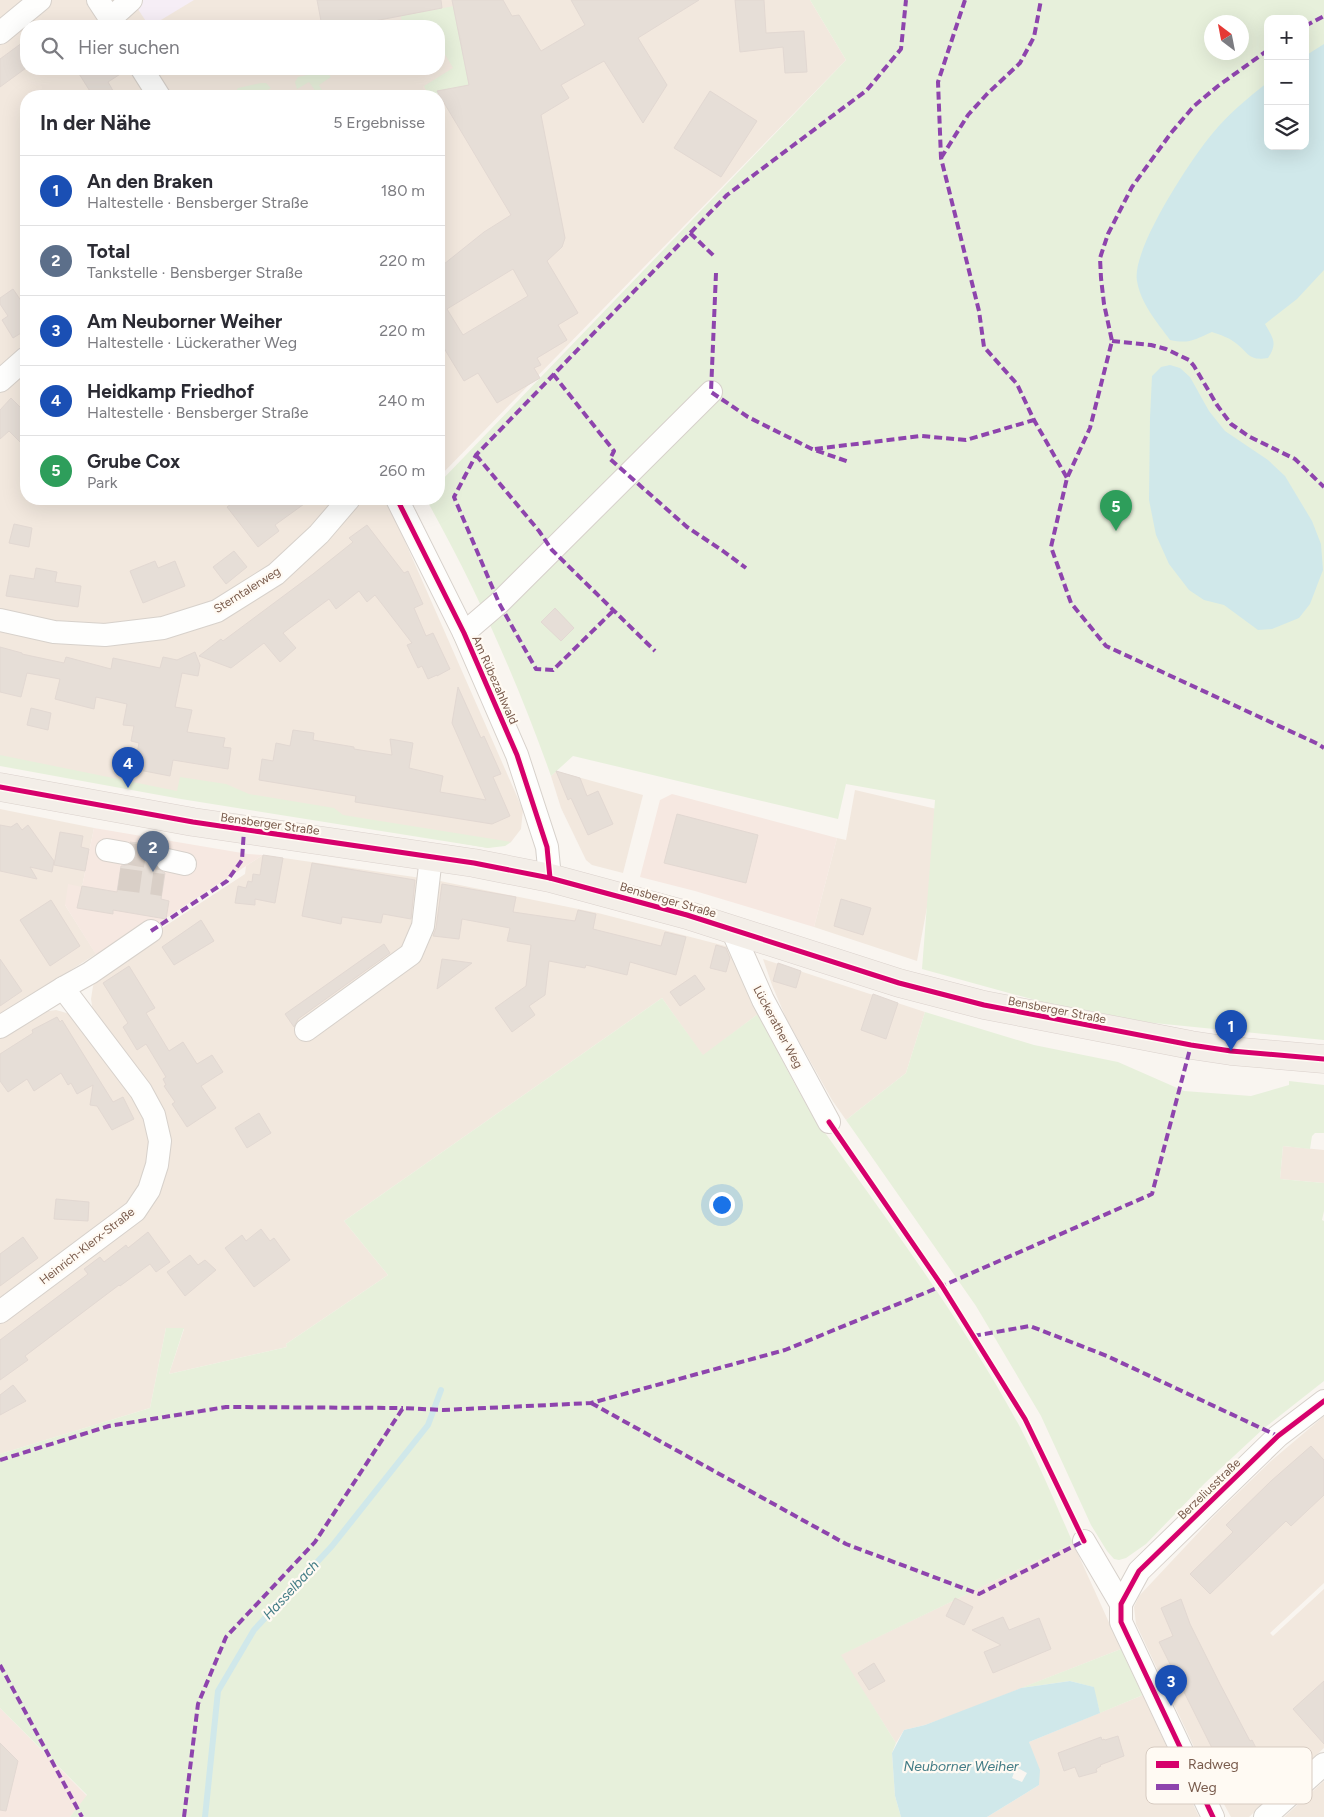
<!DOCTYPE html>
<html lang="de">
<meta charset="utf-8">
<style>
:root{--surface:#fff;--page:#f7f7f7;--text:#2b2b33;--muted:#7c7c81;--line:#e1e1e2;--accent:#625958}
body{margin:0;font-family:Figtree,sans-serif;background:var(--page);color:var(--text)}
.controls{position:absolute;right:15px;top:15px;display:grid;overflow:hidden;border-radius:10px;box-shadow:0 5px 20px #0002}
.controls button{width:45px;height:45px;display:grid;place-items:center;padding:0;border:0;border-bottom:1px solid var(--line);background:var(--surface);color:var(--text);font:25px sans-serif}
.compass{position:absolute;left:1204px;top:15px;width:45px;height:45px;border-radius:50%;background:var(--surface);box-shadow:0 5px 20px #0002;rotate:328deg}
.you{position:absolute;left:721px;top:1204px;width:18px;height:18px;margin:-12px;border:4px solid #fff;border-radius:50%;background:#1a73e8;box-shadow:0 0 0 8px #1a73e833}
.badge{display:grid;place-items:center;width:32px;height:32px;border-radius:50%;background:var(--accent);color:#fff;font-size:16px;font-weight:700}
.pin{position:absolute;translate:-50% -41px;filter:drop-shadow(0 1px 2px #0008)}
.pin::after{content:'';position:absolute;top:26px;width:18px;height:15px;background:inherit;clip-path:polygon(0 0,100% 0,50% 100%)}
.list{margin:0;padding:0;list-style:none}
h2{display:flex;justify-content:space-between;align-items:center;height:65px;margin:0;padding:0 20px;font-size:21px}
h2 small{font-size:16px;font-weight:400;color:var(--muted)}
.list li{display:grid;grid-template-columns:32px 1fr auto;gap:15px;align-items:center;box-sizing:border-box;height:70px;padding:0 20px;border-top:1px solid var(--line)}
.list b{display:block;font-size:19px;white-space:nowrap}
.list p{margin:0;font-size:16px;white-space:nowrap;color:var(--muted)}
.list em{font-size:16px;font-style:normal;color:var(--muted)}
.icon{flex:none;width:28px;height:28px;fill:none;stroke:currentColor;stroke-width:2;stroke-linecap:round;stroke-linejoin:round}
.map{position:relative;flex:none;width:1324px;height:1817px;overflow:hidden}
.search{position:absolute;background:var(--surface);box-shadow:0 5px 20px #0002;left:20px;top:20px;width:425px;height:55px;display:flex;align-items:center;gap:12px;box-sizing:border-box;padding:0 18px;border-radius:20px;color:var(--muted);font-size:19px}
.panel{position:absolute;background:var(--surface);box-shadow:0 5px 20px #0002;left:20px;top:90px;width:425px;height:415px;border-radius:20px}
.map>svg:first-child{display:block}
</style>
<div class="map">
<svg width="1324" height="1817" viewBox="0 0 1324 1817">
<rect width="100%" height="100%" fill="#f9f5f0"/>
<g fill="#f2e8de" fill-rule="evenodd">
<path d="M0,0H810L846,60L439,477V96H26V499H418L396,521L523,810L521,829L511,842L488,848L0,761ZM26,26H439V69H26Z"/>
<path d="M556,771L643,795L623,873L592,865L586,860L561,808L551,776Z"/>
<path d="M855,790L945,811L917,961L814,927L837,838L846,840Z"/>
<path d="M0,809L94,828L82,887L65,905L96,954L0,1015Z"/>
<path d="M263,855L435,880L598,913L733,948L758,1014L703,1056L662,998L344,1221L388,1275L286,1344L287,1347L169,1374L184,1329L166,1328L150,1408L0,1454V1321L133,1221L166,1164L93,1012L91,999L93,986L96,980L153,934L245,874L246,866Z"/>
<path d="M763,959L925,1012L906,1073L846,1120L832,1100L786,1018L772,985Z"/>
<path d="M56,1010L70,1014L142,1110L149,1142L148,1158L141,1181L127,1205L0,1302V1036L42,1012Z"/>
<path d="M1283,1146L1324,1150V1183L1280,1179Z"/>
<path d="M1324,1416V1583L1270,1633L1273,1636L1324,1589V1748L1249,1817H1231L1203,1766L1136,1624L1134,1607L1139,1596L1215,1515L1271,1461Z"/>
<path d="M1073,1543L1121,1649L961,1712L925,1725L904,1730L896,1743L840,1655Z"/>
<path d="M1143,1695L1199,1817H987L1039,1785L1029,1742Z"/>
<path d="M1324,1781V1817H1284Z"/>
</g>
<g fill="#f6e8e1">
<path d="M672,794L837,838L814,927L695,891L640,877L660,800Z"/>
<path d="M94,828L248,854L263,855L100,961L65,905L68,884L82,887Z"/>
<path d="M0,1708L87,1796L70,1817H0Z"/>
</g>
<path fill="#f6eef6" d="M132,0H194L151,26H149Z"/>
<g fill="#e7f0db" fill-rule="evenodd">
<path d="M810,0H1324V1040L1134,1021L1071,1010L922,969L935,800L846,784L838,819L573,756L551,776C517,680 476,588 426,499H439V483L846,60ZM1268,19H1305V146H1268ZM1212,22H1242V52H1212Z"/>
<path d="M454,6L469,85L437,91L439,94L429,96L424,86L453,68L439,44V26H428L424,20L414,26H402L401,16Z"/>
<path d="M322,72L327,73L331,77L319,85L325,96H319L309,82L297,89L295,82L298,77Z"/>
<path d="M261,83H266L271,88L258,96H252L249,93L243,96H235L236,91L238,88Z"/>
<path d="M0,755L177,791L180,777L226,784L249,794L334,808L343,815L511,842L505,846L488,848L181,799L0,766Z"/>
<path d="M662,998L703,1055L758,1014L791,1077L811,1113C884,1216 961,1317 1021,1429C1040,1466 1056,1505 1073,1543L841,1655L896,1743L892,1753L895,1796L901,1817H70L87,1795L0,1708V1454L150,1408L166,1328H184L169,1374L287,1347L286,1344L388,1275L344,1221Z"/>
<path d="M925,1012L1034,1045L1118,1062L1184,1091L1251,1096L1289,1085V1081L1324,1085V1133H1315L1312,1136L1310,1149L1283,1146L1280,1179L1324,1183V1211L1322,1220L1324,1221V1381L1263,1429L1205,1483L1146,1544L1126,1558L1119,1560L1114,1559L1107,1551L1091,1525L1041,1416L976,1306L846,1120L906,1073Z"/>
<path d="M1121,1649L1143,1695L1100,1713L1093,1687L1070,1681L1021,1688Z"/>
</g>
<g fill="#d0e8ea" fill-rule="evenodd">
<path d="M1324,44V270L1297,299L1265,324C1273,338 1278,343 1268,358C1249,361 1249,354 1237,344C1230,338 1221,335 1212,332C1194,340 1189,344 1170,340C1157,322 1141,304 1137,281C1131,250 1191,159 1212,134C1228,114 1248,98 1268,82V146H1305V56Z"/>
<path d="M1170,365L1180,368L1190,377L1209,411L1225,431L1268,460L1285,476L1312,521L1321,544L1323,570L1310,604L1299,618L1272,629L1258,630L1224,605L1204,600L1189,590L1169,564L1156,535L1149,500L1150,418L1152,376L1161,367Z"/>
<path d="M1070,1681L1094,1687L1100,1713L1029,1742L1040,1770L1039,1785L987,1817H901L895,1796L892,1753L904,1730L925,1725L1021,1688ZM1016,1767L1027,1773L1022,1782L1012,1778Z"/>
</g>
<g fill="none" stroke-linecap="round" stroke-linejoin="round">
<path stroke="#d0e8ea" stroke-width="6" d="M205,1817L218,1691L254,1630L332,1546L428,1425L441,1390"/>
</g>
<g fill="#e6ded7" stroke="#e2d8d2" fill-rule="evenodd">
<path d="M317,0H441L442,8L348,26H322Z"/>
<path d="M452,0H503L512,16L519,15L541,51L585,25L571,0H699L638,38L667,85L643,123L604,61L561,85L569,98L541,115L565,238L562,247L547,261L578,313L558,325L567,340L537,358L541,365L534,368L540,378L497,403L478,373L464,381L439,340V268L484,232L511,215L437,91L469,85ZM513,269L528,296L463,335L447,309Z"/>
<path d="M735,0H764L766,33L804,31L807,72L785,73L783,47L740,52Z"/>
<path d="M26,40V68L0,87V59Z"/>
<path d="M76,69H128L108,82L116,96H93Z"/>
<path d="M710,91L757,121L721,177L674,148Z"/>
<path d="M13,289L26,308V330L13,338L2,320L8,316L0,304V298Z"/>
<path d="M11,398L26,413V448L9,431L0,439V410Z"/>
<path d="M238,499H311L275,525L279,531L258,547L227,507Z"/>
<path d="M14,524L32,528L29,547L9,543Z"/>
<path d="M367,525L404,573L408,571L423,604L414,608L426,636L433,633L450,669L437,676V675L428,679L422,666L418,668L407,645L412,643L375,595L367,602L359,591L336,609L329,599L283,633L296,648L280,662L264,643L231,668L199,656L221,639L223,641L313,574L353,542L349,538Z"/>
<path d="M234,551L247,567L226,584L213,567Z"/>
<path d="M155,561L158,568L175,561L185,586L143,603L130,571Z"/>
<path d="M36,568L57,572L55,582L81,586L78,607L6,596L10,575L34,579Z"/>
<path d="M555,608L574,628L561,641L541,622Z"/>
<path d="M0,647L22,653V654L64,663L66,657L111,669L113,658L160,668L163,657L177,660L195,652L200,665L198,676L182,673L175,707L192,710L187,732L225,738L223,747L231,748L228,769L173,760L170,776L134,769L139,743L131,741L134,726L123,725L127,704L96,697L94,709L55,699L60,679L27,673L21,697L0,692Z"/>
<path d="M458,687L481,738L484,736L501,774L493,777L510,816L492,824L355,802L356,796L259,780L262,759L273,761L276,743L290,746L293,730L314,733L313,740L354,747V749L392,755L390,739L413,743L409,768L443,776L440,792L486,800L452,723Z"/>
<path d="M31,708L51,713L48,730L27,725Z"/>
<path d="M556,771L580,778L587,796L598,791L613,824L588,835L571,798L568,800Z"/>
<path d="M677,814L758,835L746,883L664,863Z"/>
<path d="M17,823L22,830L28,825L54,861L52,872L30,867L37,879L0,871V825L11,827Z"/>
<path d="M60,832L83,836L81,847L89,849L85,871L54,865Z"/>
<path d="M130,842L167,847L158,851L154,858L155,864L158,869L165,873L161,899L169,901L166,919L113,910V914L77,908L82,886L117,892L121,866L129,865L134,861L137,856L136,848Z"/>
<path d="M263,855L283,858L275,903L255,899V905L235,903L238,886L246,888L248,881L252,882L253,874L260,875Z"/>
<path d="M312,863L415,880L411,919L383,914L381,923L342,917L341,924L302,916Z"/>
<path d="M442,884L516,897L513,912L575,921L578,910L596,914L593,929L661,946L665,932L686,937L676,975L630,962L627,975L586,965L585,968L549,961L545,995L529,1006L535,1015L512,1032L495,1008L526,986L531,945L507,941L510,928L462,919L459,939L433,936L436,928Z"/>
<path d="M841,899L871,908L863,935L834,926Z"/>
<path d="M51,900L80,946L50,966L20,920Z"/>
<path d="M201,920L214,941L174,965L162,947Z"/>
<path d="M384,944L390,953L298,1019L294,1027L285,1014Z"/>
<path d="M716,945L726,948L730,958L726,972L710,968Z"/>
<path d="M0,959L22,991L0,1006Z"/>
<path d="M442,959L472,963L437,989Z"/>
<path d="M778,963L801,971L796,988L773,981Z"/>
<path d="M129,966L155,1008L146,1013L169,1051L183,1042L197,1064L212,1055L223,1072L201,1086L216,1108L187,1127L172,1104L175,1102L164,1086L166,1085L163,1079L166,1077L146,1044L137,1050L123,1027L128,1023L103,983Z"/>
<path d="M695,975L705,989L680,1006L670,992Z"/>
<path d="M873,994L898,1003L886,1039L861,1030Z"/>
<path d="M57,1017L60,1022L62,1020L113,1102L123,1097L134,1119L112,1130L97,1106L90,1105L93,1085L77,1094L71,1083L68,1085L61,1073L34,1091L27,1079L8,1092L0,1081V1054L33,1033L32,1030Z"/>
<path d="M259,1113L271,1133L247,1148L235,1128Z"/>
<path d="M56,1199L89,1202L88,1221L54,1219Z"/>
<path d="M261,1229L270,1241L274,1238L290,1260L254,1287L225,1248L242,1235L246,1241Z"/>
<path d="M148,1232L170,1262L156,1272L150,1264L120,1286L119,1285L25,1356L28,1360L0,1380V1340L88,1274L84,1269L100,1257L104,1262L126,1245L128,1248Z"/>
<path d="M23,1237L38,1258L0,1286V1254Z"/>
<path d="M190,1255L198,1265L205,1260L216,1270L185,1296L167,1272Z"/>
<path d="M13,1385L26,1401L0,1415V1395Z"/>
<path d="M1311,1446L1324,1460V1495L1291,1526L1286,1521L1210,1594L1190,1574L1233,1532L1226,1525L1271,1481Z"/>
<path d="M955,1598L973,1607L964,1625L946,1616Z"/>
<path d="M1181,1599L1190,1624L1220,1684L1250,1741L1252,1740L1276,1788L1261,1795L1256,1787L1240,1796L1220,1757L1217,1758L1159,1642L1173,1636L1161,1608Z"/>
<path d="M1003,1617L1009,1630L1039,1618L1051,1649L993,1673L984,1652L1001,1645L972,1630Z"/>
<path d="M874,1663L885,1681L869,1690L858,1673Z"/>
<path d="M1324,1681V1744L1293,1709Z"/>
<path d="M1118,1736L1124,1756L1100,1765L1101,1766L1096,1769L1097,1772L1079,1777L1075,1767L1064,1771L1058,1753L1101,1737L1102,1740L1104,1739L1105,1740Z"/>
<path d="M0,1743L18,1761L6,1811L0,1810Z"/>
</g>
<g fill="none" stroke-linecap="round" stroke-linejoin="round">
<g stroke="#d9cfc7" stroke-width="22" stroke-dasharray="22 11" stroke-linecap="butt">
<path d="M124,853L167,860"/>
<path d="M119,879L163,885"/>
</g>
<defs>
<g id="minor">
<path d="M98,0L115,26"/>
<path d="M110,19L131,0"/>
<path d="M0,33L40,0"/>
<path d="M142,69L159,96"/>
<path d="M0,381L26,358"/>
<path d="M397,499L464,633L517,755L547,847L550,878"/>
<path d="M0,620L54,632L105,635L163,628L217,611L276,574L319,534L349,499"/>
<path d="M464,633L499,603L711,392"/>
<path d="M107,850L124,853"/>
<path d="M167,860L185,864"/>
<path d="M732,930L763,1000L829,1122"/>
<path d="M0,1027L63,988L90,973L151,931"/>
<path d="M306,1030L411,954L423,926L431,857"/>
<path d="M0,1312L135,1211L149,1190L157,1165L160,1141L154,1115L141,1091L63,988"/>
<path d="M1084,1541L1121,1604V1622L1213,1817"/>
<path d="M1121,1604L1139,1571L1278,1436L1324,1401"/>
<path d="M1265,1817L1324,1764"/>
</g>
<path id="major" d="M0,787L193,822L474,863L550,878L687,915L899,983L984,1005L1191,1045L1231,1051L1324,1059"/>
</defs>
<use href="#minor" stroke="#d7d1cb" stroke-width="24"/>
<use href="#major" stroke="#dad1cc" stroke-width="29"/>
<use href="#minor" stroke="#fefefd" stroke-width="22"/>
<use href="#major" stroke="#f3eee8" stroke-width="28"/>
<g stroke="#8e44ad" stroke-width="4" stroke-dasharray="8 4" stroke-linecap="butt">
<path d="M965,0L938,82L941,158L979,311L984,347L1017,384L1034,420L1067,478"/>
<path d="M1305,26L1324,16"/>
<path d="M1268,50L1218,86L1194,106L1171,133L1132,187L1108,234L1100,258L1101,278L1104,304L1112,341L1090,428L1067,478L1051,547L1071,603L1106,646L1318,744L1324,748"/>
<path d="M941,158L968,115L987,94L1020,63L1034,37L1041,0"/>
<path d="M690,233L714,256"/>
<path d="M716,273L711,392L748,417L812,449L849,462"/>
<path d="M1112,341L1151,345L1166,349L1189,360L1194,366L1217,405L1231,424L1250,437L1295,459L1324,487"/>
<path d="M553,374L614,451L610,459L687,527L723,551L746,568"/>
<path d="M815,449L921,436L966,440L1034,420"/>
<path d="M476,455L539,531L552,550L655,651"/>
<path d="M613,611L553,670L536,669L499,603L454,497L476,455L727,195L867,90L901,49L906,0"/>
<path d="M151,931L227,881L242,860L244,830"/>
<path d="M973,1336L1030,1326L1107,1356L1278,1436"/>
<path d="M591,1403L846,1544L979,1594L1084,1541L1083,1538"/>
<path d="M0,1460L109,1426L226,1407L403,1408"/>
<path d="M0,1665L82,1817"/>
<path d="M184,1817L198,1704L226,1637L315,1542L403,1408L443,1410L591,1403L785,1350L942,1286L1152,1194L1191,1045"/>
</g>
<defs>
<g id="cycleway">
<path d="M397,499L464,633L517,755L547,847L550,878"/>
<path d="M0,787L193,822L474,863L550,878L687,915L899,983L984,1005L1191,1045L1231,1051L1324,1059"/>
<path d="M829,1122L942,1286L1025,1419L1084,1541"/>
<path d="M1213,1817L1121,1622V1604L1139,1571L1278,1436L1324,1401"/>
</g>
</defs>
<use href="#cycleway" stroke="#fffaf3" stroke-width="8"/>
<use href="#cycleway" stroke="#d6006c" stroke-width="5"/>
</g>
<g text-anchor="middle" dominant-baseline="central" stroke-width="4.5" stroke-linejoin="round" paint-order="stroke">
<g font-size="12" fill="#7a5c4d" stroke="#fffaf3">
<text transform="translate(247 590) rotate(-32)">Sterntalerweg</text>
<text transform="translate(495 680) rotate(66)">Am Rübezahlwald</text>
<text transform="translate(270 824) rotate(8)">Bensberger Straße</text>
<text transform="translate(668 900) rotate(16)">Bensberger Straße</text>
<text transform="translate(1057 1010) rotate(11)">Bensberger Straße</text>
<text transform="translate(778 1027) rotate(62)">Lückerather Weg</text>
<text transform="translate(87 1246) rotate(-38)">Heinrich-Klerx-Straße</text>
<text transform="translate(1209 1489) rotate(-44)">Berzeliusstraße</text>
</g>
<g font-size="14" font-style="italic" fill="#437c86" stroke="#fffaf3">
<text transform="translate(291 1590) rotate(-47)">Hasselbach</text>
<text x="961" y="1766">Neuborner Weiher</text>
</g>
</g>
<rect x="1146" y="1747" width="166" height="57" rx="8" fill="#fffaf3" stroke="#d7cbc1" stroke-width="1"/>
<rect x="1156" y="1761" width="23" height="7" fill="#d6006c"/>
<rect x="1156" y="1784" width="23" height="6" fill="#8e44ad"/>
<g font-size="14" fill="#7a5c4d">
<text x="1188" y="1769">Radweg</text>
<text x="1188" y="1792">Weg</text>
</g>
</svg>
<div class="controls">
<button>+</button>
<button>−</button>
<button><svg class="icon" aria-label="layers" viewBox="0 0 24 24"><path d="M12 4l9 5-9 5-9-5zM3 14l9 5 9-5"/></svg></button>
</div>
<svg class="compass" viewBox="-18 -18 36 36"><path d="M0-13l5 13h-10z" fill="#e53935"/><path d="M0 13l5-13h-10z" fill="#7c7c81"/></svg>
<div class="you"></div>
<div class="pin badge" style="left:1231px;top:1051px;background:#1a4fb4">1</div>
<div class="pin badge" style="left:153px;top:872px;background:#5c6f8a">2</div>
<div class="pin badge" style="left:1171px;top:1706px;background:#1a4fb4">3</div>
<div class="pin badge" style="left:128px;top:788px;background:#1a4fb4">4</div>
<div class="pin badge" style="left:1116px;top:531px;background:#2e9e5b">5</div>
<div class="search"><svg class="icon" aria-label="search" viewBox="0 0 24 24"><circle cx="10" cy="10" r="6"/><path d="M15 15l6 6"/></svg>Hier suchen</div>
<section class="panel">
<h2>In der Nähe<small>5 Ergebnisse</small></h2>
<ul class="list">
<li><span class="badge" style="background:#1a4fb4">1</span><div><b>An den Braken</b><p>Haltestelle · Bensberger Straße</p></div><em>180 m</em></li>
<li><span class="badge" style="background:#5c6f8a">2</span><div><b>Total</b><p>Tankstelle · Bensberger Straße</p></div><em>220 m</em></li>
<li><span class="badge" style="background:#1a4fb4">3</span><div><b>Am Neuborner Weiher</b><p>Haltestelle · Lückerather Weg</p></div><em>220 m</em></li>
<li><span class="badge" style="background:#1a4fb4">4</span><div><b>Heidkamp Friedhof</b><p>Haltestelle · Bensberger Straße</p></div><em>240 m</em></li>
<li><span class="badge" style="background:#2e9e5b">5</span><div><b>Grube Cox</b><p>Park</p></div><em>260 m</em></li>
</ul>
</section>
</div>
